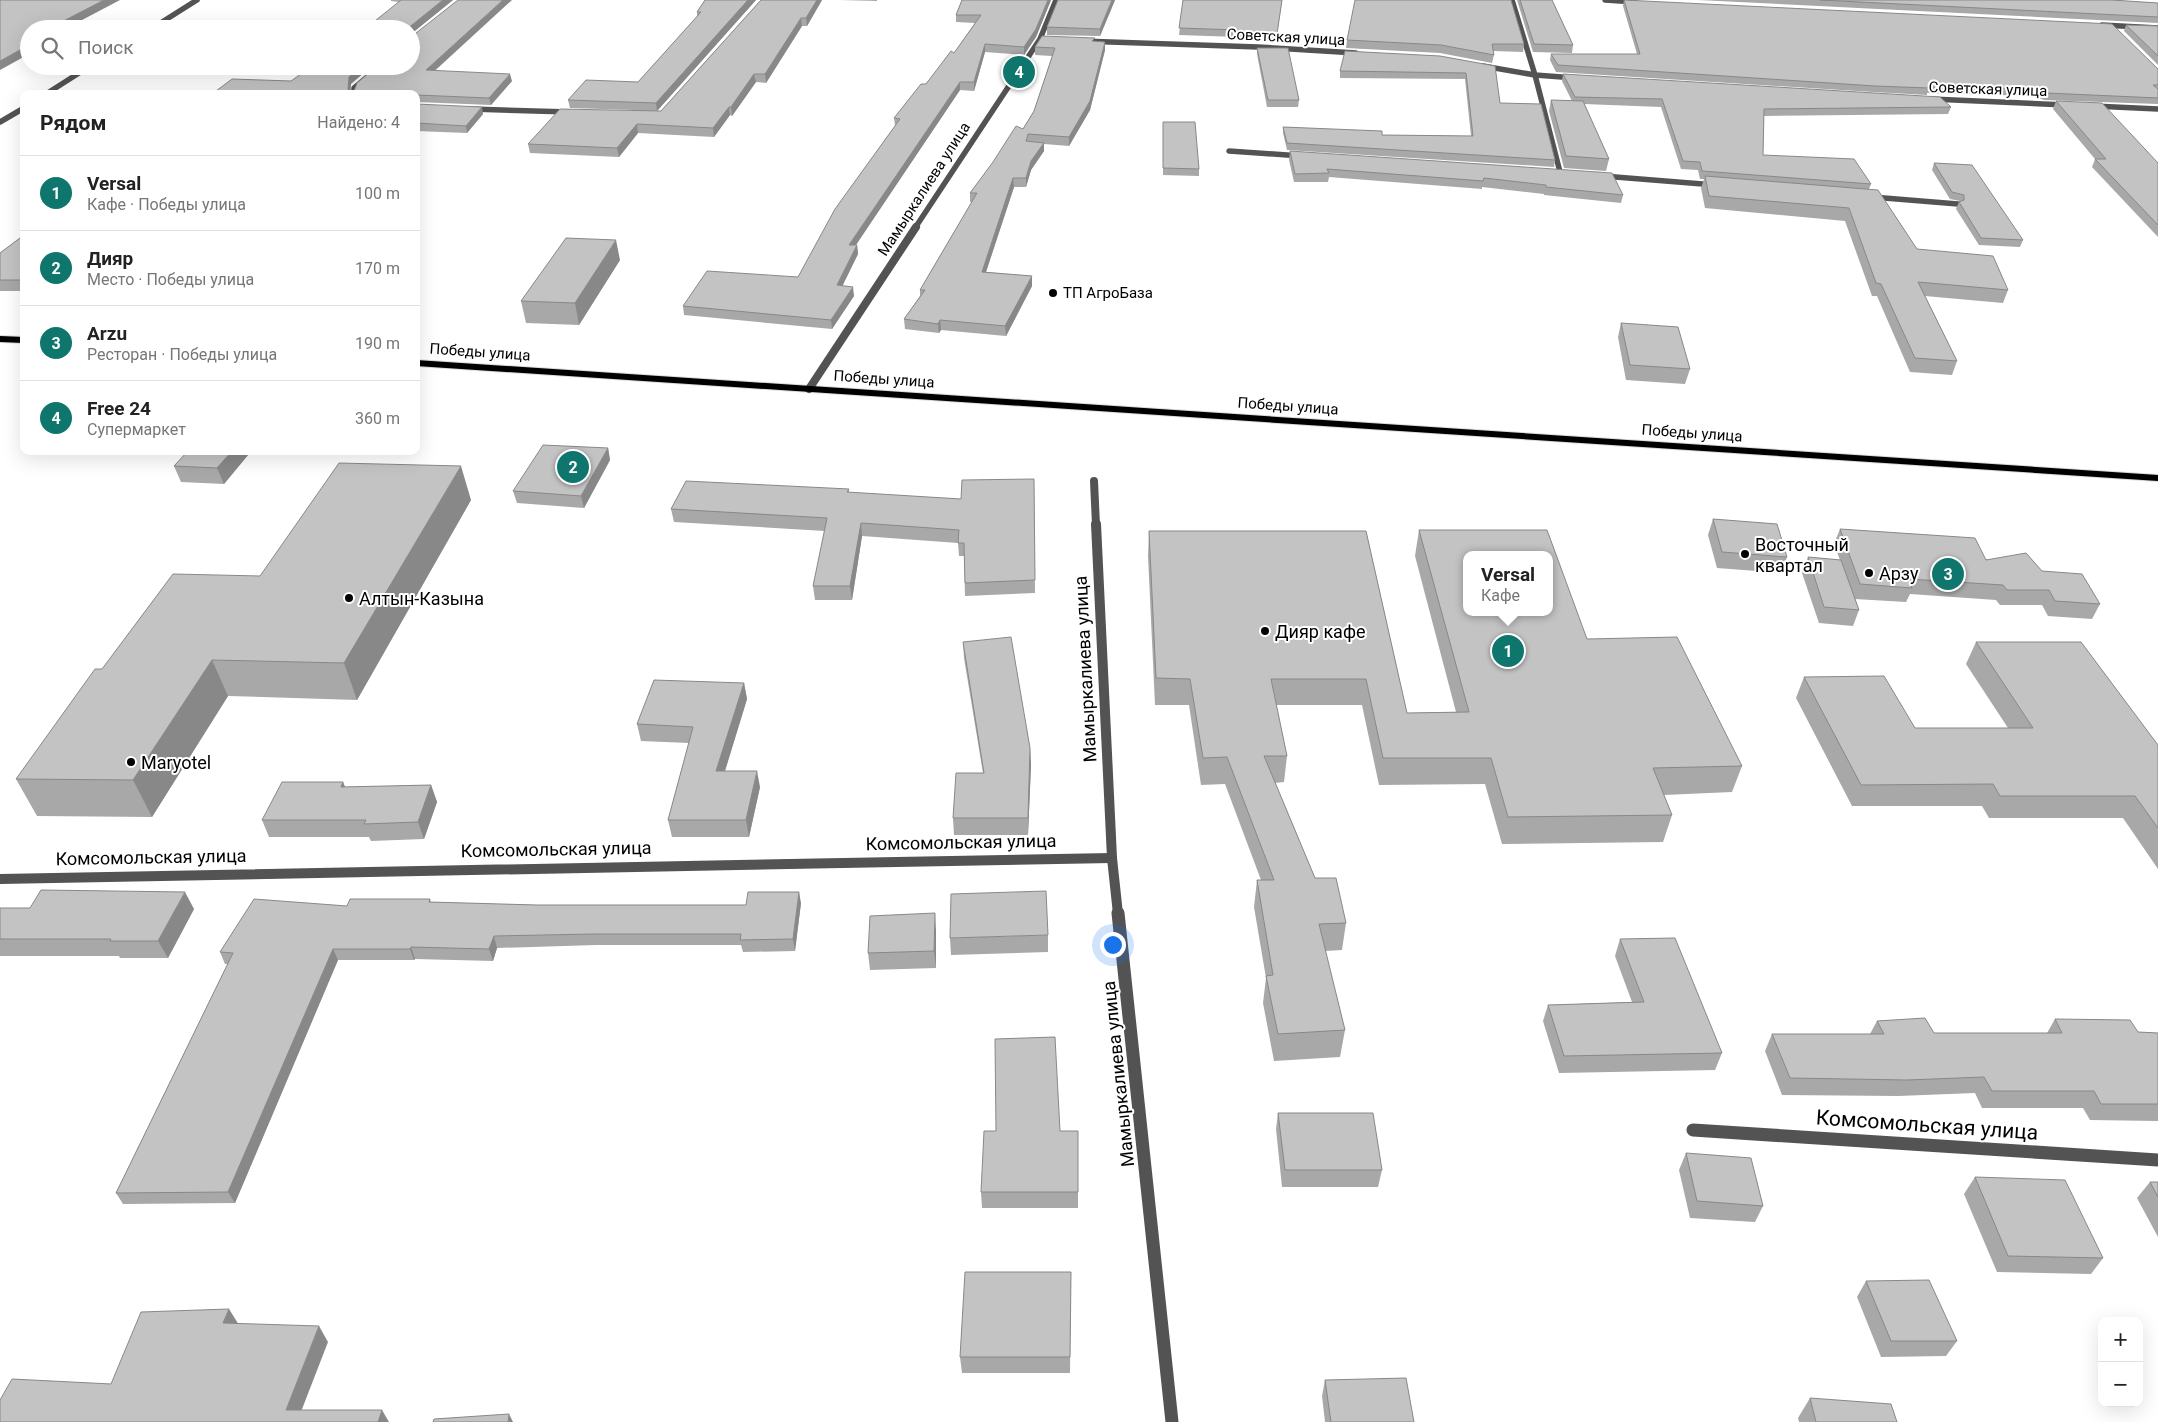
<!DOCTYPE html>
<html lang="ru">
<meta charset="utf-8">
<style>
:root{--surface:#fff;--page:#f6f6f6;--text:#222;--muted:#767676;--line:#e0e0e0;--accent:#0f766e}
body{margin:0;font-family:Roboto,sans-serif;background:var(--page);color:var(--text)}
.controls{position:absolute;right:15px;bottom:15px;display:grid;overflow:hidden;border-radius:10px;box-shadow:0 5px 20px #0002}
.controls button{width:45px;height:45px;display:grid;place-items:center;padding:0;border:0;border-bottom:1px solid var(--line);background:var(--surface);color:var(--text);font:25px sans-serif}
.you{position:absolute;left:1112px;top:944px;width:18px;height:18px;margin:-12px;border:4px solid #fff;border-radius:50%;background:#1a73e8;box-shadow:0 0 0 8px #1a73e833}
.badge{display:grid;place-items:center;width:32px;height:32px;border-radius:50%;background:var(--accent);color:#fff;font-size:16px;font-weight:700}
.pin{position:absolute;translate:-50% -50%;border:2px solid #fff;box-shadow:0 1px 5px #0006}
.popup{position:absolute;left:1463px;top:551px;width:90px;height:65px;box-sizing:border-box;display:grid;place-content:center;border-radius:10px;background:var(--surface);filter:drop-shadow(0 1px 4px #0005);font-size:16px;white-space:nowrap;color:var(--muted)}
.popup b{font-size:19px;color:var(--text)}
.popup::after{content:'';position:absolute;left:50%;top:100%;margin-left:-10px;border:10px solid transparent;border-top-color:var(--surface)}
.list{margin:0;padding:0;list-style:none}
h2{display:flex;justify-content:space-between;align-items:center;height:65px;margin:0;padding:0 20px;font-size:21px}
h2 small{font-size:16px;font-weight:400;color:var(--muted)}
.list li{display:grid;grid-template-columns:32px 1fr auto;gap:15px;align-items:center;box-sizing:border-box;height:75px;padding:0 20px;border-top:1px solid var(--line)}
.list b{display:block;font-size:19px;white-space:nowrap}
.list p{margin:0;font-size:16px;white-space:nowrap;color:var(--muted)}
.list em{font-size:16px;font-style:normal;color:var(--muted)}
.icon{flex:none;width:28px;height:28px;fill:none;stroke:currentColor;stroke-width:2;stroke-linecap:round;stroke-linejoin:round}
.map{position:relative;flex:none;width:2158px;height:1422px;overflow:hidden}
.search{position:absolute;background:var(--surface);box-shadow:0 5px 20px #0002;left:20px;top:20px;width:400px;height:55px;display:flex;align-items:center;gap:12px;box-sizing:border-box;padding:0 18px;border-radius:28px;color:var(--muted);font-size:19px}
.panel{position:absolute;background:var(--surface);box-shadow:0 5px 20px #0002;left:20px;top:90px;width:400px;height:365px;border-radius:10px}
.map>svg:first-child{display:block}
</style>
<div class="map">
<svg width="2158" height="1422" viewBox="0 0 2158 1422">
<rect width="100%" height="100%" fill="#fff"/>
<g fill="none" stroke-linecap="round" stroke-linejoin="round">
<defs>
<g id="primary">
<path d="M0,336L24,337V343L0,342Z"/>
<path d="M416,360L2158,475V481L416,366Z"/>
</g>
</defs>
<use href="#primary" stroke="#dbdbdb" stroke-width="2"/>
<g stroke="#535353" stroke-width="5.5">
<path d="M1512,0L1535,75L1560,172"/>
<path d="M1605,0L1635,2"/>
<path d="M2102,25L2158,28"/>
<path d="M151,29L197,0"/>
<path d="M1081,41L1258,47L1356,53"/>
<path d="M1483,66L1535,75L1575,78"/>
<path d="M46,94L90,66"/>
<path d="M354,94V88L380,66"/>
<path d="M1931,99L2066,105"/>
<path d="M2093,106L2158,109"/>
<path d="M470,109L570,112"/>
<path d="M0,122L24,108"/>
<path d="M1229,151L1301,156"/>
<path d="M1603,176L1715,185"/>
<path d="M1872,197L1958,204"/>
<path d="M915,228L1040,39L1056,0"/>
</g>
<g stroke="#535353" stroke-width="8">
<path d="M809,389L916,227"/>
<path d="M1094,481L1096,525"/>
</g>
<g stroke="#535353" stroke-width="10">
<path d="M1096,524L1112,858L1118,914"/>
<path d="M0,879L1112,858"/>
</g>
<g stroke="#535353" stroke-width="13">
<path d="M1118,913L1172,1422"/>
<path d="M1693,1130L2158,1160"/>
</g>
<use href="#primary" fill="#000" fill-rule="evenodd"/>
</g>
<g fill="#a8a8a8">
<path d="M391,0H453L411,34V29L399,2L391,1Z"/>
<path d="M705,0H756L657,111H661L761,0H822L807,26H802L766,83L756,82L732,116L730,115L714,137L638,133L619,157L530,153L528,144L635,110L570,108L568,100L638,82L697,17V12Z"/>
<path d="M840,0H877V1Z"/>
<path d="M962,0H1051L1036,37L1024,55L985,52L974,91L960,90L855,245H857L858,254L842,286L854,296L832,329L684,315L683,306L798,277L895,126L894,118L954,53L975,23L956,22V15Z"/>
<path d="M1058,0H1115L1100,36L1047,35V27Z"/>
<path d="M1183,0H1282L1276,41L1237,40L1238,37L1179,35Z"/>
<path d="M1517,0H1552L1573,45L1572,53L1533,52Z"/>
<path d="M1624,0L2158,69V104L2044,100L2034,96L1927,93V95L1873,92L1556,72L1550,60L1551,54H1637L1623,6Z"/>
<path d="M1698,0H2112L2158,3V23Z"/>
<path d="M2126,25L2158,26V65L2124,31Z"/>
<path d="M1347,40L1524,44L1523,52L1493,51L1494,55L1492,63L1440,53L1346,48Z"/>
<path d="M1095,41L1105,50L1090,110L1069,146L1044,144V151L1031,170L1026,187H1014L986,272L1032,276V286L1006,336L941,330L939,333L905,329L904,319L920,296V290L972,202H970V193L1023,129L1034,111L1052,56L1035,55V47Z"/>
<path d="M1257,48L1299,100L1298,107H1267L1257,54Z"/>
<path d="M1495,66L1500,103L1555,160L1554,167L1287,150L1283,133V127L1382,135L1471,136L1465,79L1340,78V71Z"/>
<path d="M435,71L512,81L491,105L416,102V94H212L351,84L350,90L354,91Z"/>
<path d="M1563,74L1951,107L1948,114L1764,116L1763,155L1871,184L1869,189L1917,249L2008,290L2003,303L1925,296L1957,361L1952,375L1910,372L1877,296H1872L1845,221L1705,208L1701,188L1704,179H1700L1698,170L1681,169L1661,107L1584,104L1609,159L1606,171L1564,168L1549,111L1551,100L1572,101L1562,81Z"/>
<path d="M2056,101L2158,163V237L2092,167L2095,159L2053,109Z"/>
<path d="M416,104L483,114L467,133L416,131Z"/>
<path d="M1163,122L1199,169V176L1163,175Z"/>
<path d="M1290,151L1623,195L1621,203L1544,195V194L1482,187V189L1329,177L1328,182H1294L1289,160Z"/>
<path d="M1934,163L2023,240L2020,247L1979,245L1956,209L1959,202L1960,201L1950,199L1932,170Z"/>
<path d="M24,235V291H0V253Z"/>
<path d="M620,260L579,325L526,323L521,301Z"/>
<path d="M1621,323L1690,369L1685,384L1626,380L1618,337Z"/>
<path d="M608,448L610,460L584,508L517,503L513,491Z"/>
<path d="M248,455L224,484L181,482L174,466Z"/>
<path d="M1034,479L1035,593L965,596L964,556H959L958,543L862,536L852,600H815L813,586L825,531L674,522L671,509L849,489V493L961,499Z"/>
<path d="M471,500L357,700L228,696L152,817L37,816L16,779L102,669L260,576Z"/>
<path d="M1713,519L1787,557L1782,573L1717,568L1708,535Z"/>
<path d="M1840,529L2042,571L2100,604L2092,619L2048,616L2042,605H2000L1996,600L1910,594L1906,602L1855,599L1859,610L1853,626L1819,623L1802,573L1808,557L1840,560L1834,544Z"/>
<path d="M1419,530L1587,639L1742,766L1732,792L1664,795L1672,815L1663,842L1502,844L1485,784L1379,785L1362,705H1276L1287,756L1284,782L1275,783L1315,878L1346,923L1342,950L1325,951L1345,1030L1340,1057L1274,1061L1263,1003L1266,978L1254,907L1257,880H1261L1225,784L1201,785L1189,705H1155L1148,556L1149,531H1366L1407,713L1456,712L1415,556Z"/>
<path d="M963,642L1030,748L1031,765L1028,835H954L953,818L983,773L964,658Z"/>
<path d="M1976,642L2158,745V869L2123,818H1989L1982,806H1852L1796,698L1804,677L1915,728H2008L1966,664Z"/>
<path d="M744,683L747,699L725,771L760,787L749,837H672L668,820L689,743L641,741L637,724Z"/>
<path d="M343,782L345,787L431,785L437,802L424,839L371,841L369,837H269L262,820Z"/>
<path d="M430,899L431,902L537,905H746L801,903L795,951L743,952L741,945H596L497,948L493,961L415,959L414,960H338L235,1203L123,1204L116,1193L228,964H225L220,952L347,906Z"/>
<path d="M0,908L194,909L168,958H120L119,956H0Z"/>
<path d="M936,930V968L870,970L868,953Z"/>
<path d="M1048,935V952L951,955L950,938Z"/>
<path d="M1620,939L1722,1053L1715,1070L1559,1073L1543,1021L1548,1005L1632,1002L1615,956Z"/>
<path d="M2055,1019L2138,1032L2158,1033V1121L2090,1120L2083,1108H1982L1975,1093L1898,1096L1782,1095L1765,1051L1772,1034H1870L1877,1021L1934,1033H2047Z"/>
<path d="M1278,1113L1382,1170L1378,1187H1282L1276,1129Z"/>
<path d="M1078,1131V1208H982L981,1192Z"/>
<path d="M1686,1153L1763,1206L1755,1222L1690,1218L1679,1170Z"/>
<path d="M1975,1177L2103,1258L2091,1274L1997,1272L1964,1194Z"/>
<path d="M2150,1182H2158V1237L2137,1198Z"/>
<path d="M1071,1272L1070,1373H962L960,1357Z"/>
<path d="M1866,1281L1957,1341L1946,1356L1881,1357L1857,1297Z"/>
<path d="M1325,1380L1414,1422H1325L1322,1396Z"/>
<path d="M1810,1398L1897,1422H1799L1798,1418Z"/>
</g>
<g fill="#888">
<path d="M104,0H120L65,29H48Z"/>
<path d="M443,0H453L411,34V29H407Z"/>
<path d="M503,0H512L428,77L426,70Z"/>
<path d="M748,0H756L657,111L656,103Z"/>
<path d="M817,0H822L807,26L806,18Z"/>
<path d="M1048,0H1051L1036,37L1024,55V47Z"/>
<path d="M1112,0H1115L1100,36V29Z"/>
<path d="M801,18L802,26L766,83L765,74Z"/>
<path d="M1105,42V50L1090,110L1069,146V137Z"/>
<path d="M985,44V52L974,91V82Z"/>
<path d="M29,45V54L0,70V61Z"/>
<path d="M362,66H372L351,84L350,94L348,89L349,77Z"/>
<path d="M510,74L512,81L491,105L489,98Z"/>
<path d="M754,74L756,82L732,116L731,107Z"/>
<path d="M960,82V90L850,254L849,245Z"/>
<path d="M482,107L483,114L467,133L466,126Z"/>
<path d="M729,107L730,115L714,137L713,128Z"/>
<path d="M637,124L638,133L619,157L617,148Z"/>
<path d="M1044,143V151L1031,170L1026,187V178L1031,161Z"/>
<path d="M1013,178L1014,187L983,281L982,272Z"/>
<path d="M616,240L620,260L579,325L575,303Z"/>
<path d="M857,245L858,254L838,295L837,285Z"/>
<path d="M1032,276V286L1006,336L1005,326Z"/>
<path d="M853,287L854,296L832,329L831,320Z"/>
<path d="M940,320L941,330L939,333L938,324Z"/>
<path d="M608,448L610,460L584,508L581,496Z"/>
<path d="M232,451H246L248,455L224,484L217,468Z"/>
<path d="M461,466L471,500L357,700L344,663Z"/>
<path d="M861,523L862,536L852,600L850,586Z"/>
<path d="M212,660L228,696L152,817L133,780Z"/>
<path d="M744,683L747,699L720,787L716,771Z"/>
<path d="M1030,748L1031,765L1028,835V818Z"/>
<path d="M757,771L760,787L749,837L746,820Z"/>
<path d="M343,782L350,799L341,787Z"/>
<path d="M431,785L437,802L424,839L418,822Z"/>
<path d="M185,892L194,909L168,958L158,941Z"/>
<path d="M799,892L801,903L795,951L793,939Z"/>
<path d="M935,913L936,930V968L934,951Z"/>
<path d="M494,936L497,948L493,961L489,949Z"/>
<path d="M411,947L415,959L414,960L410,949Z"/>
<path d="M333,949L338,960L235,1203L228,1192Z"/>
<path d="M229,1309L239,1325L223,1323Z"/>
<path d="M319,1326L328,1342L297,1422L286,1410Z"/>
<path d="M382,1410L389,1422H378Z"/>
<path d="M509,1414L513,1422H508Z"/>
</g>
<g fill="#c3c3c3" stroke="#888" fill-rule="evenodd">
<path d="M0,0H104L48,29H29V45L0,61Z"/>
<path d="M401,0H443L407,29H365Z"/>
<path d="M458,0H503L426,70L510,74L489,98L416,95V94H212L232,79L291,81L308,69H316L319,66H362L349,77L348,89L354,91L357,83L377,66H411V37Z"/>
<path d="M705,0H748L656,103L568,100L586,80L638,82L701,12H697Z"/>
<path d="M761,0H817L806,18H801L765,74H754L731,107H729L713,128L637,124L617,148L528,144L560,109L661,111Z"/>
<path d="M962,0H1048L1036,29L1024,47L985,44L974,82H960L849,245H857L837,285L853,287L831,320L683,306L707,271L798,277L835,209L900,119L894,118L921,84H926L951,51L954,53L981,15H956Z"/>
<path d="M1058,0H1112L1100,29L1047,27Z"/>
<path d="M1183,0H1282L1277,34L1238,32V30L1179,28Z"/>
<path d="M1355,0H1511L1524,44H1492L1494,55L1441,45L1347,40Z"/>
<path d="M1520,0H1552L1573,45L1534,44Z"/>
<path d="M1624,0L2112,24L2158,69V85H2153L2158,89V98L2047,93L2036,89L1927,87L1929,88L1875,86L1558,65L1551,54H1640Z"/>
<path d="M1820,0H2112L2158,3V17Z"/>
<path d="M2126,25L2158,26V56Z"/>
<path d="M1042,36L1095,38L1092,41L1105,42L1090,101L1069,137L1028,134L1026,141L1044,143L1031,161L1026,178H1013L982,272L1032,276L1005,326L940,320L938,324L904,319L925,290H920L977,193H970L993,162L1016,126L1023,129L1034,111L1055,48L1035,47Z"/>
<path d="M1257,48H1288L1299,100H1268Z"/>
<path d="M1345,51L1440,56L1495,66L1500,103L1541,104L1555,160L1287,143L1283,127L1382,131V135L1473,136L1466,73L1340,71Z"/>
<path d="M1563,74L1940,97L1951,107L1764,109L1763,155L1854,159L1871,184L1702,171L1700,162L1683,161L1662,99L1575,97Z"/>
<path d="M1551,100L1583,101L1609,159L1566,156Z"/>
<path d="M2056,101L2102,103L2158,163V225L2095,159H2106Z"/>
<path d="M416,104L482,107L466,126L416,123Z"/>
<path d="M1163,122H1195L1199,169L1163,168Z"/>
<path d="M1290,151L1612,173L1623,195L1546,187V185L1484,178L1483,181L1327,169L1329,173L1295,174Z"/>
<path d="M1934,163L1972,165L2023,240L1981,238L1959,202L1964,200V195L1952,192Z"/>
<path d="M1705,176L1878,190L1917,249L1993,256L2008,290L1918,282L1957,361L1915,358L1881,284L1876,283L1849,208L1709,196Z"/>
<path d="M24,235V280H0V253Z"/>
<path d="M566,238L616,240L575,303L521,301Z"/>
<path d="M1621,323L1678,327L1690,369L1630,365Z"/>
<path d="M543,445L608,448L581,496L513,491Z"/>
<path d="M188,451H232L217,468L174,466Z"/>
<path d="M339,463L461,466L344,663L212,660L133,780L16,779L95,669H102L173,574L260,576Z"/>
<path d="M1034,479L1035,580L965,583L964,543H958L959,530L861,523L850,586H813L827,518L671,509L686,481L849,489L847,492L961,499L962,480Z"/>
<path d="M1713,519L1777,524L1787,557L1722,552Z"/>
<path d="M1840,529L1975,538L1986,560L2026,553L2042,571L2082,574L2100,604L2055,601L2049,590H2007L2003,585L1909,579L1912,588L1860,584Z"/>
<path d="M1419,530H1547L1587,639L1677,637L1742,766L1653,768L1672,815L1508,817L1491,758H1383L1366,679H1271L1287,756H1264L1315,878H1336L1346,923L1319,924L1345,1030L1278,1034L1266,976L1273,975L1257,880H1274L1227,757L1203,758L1190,679L1156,678L1149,531H1366L1407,713L1469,712ZM1467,555H1549V612H1467Z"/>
<path d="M1808,557L1841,560L1859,610L1824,607Z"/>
<path d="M1011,637L1030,748L1028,818H953L956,773H984L963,642Z"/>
<path d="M1976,642H2081L2158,745V828L2135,796H2000L1993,784L1861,785L1804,677L1884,676L1915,728H2033Z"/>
<path d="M654,680L744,683L716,771H757L746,820H668L693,727L637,724Z"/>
<path d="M282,782H343L341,787L431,785L418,822L364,824L366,820H262Z"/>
<path d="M41,890L185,892L158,941H110L111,939H0V908H30Z"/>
<path d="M1046,891L1048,935L950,938L951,894Z"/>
<path d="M748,892H799L793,939L740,940L741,934H593L494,936L489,949L411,947L410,949H333L228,1192L116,1193L233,953L220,952L254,899L347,906L350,899H430L429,902L537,905H746Z"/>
<path d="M935,913L934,951L868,953L870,916Z"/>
<path d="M1675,938L1722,1053L1564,1056L1548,1005L1644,1002L1620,939Z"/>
<path d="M1925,1018L1934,1033H2062L2055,1019L2130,1020L2138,1032L2158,1033V1104H2101L2094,1091H1992L1984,1077L1907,1080L1790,1078L1772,1034H1884L1877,1021Z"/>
<path d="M1055,1037L1060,1131H1078V1192H981L984,1131H996L995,1039Z"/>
<path d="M1278,1113H1373L1382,1170H1285Z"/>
<path d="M1686,1153L1751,1158L1763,1206L1697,1201Z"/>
<path d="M1975,1177L2065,1180L2103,1258L2008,1256Z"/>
<path d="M2150,1182H2158V1197Z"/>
<path d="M965,1272H1071L1070,1357H960Z"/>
<path d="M1929,1280L1957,1341H1891L1866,1281Z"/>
<path d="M229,1309L223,1323L319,1326L286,1410H382L378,1422H0V1400L12,1379L111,1384L141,1312Z"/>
<path d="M1406,1378L1414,1422H1331L1325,1380Z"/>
<path d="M1810,1398L1891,1404L1897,1422H1816Z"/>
<path d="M509,1414L508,1422H433L434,1419Z"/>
</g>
<g fill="#000" stroke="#fff" stroke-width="2">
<circle cx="1053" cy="293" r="5"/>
<circle cx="1745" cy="554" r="5"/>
<circle cx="1869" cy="573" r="5"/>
<circle cx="349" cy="598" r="5"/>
<circle cx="1265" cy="631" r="5"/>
<circle cx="131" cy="762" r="5"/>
</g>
<g text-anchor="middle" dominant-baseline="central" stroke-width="4" stroke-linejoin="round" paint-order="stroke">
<g font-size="15" fill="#000" stroke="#fff">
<text transform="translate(1286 37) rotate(3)">Советская улица</text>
<text transform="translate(1988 89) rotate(2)">Советская улица</text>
<text transform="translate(924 189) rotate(-57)">Мамыркалиева улица</text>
<text transform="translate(480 352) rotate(4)">Победы улица</text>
<text transform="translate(884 379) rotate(4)">Победы улица</text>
<text transform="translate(1288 406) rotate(4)">Победы улица</text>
<text transform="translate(1692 433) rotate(4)">Победы улица</text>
</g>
<g font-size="15" fill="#000" stroke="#fff" text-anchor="start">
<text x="1063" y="293">ТП АгроБаза</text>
</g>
<g font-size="18" fill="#000" stroke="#fff" text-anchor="start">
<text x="1755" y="544">Восточный<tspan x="1755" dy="21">квартал</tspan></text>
<text x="1879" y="573">Арзу</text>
<text x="359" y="598">Алтын-Казына</text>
<text x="1275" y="631">Дияр кафе</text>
<text x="141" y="762">Maryotel</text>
</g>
<g font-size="18" fill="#000" stroke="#fff">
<text transform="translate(1085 669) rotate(-93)">Мамыркалиева улица</text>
<text transform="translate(961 842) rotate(-1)">Комсомольская улица</text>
<text transform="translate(556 849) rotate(-1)">Комсомольская улица</text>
<text transform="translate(151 857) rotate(-1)">Комсомольская улица</text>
<text transform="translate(1118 1074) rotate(-96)">Мамыркалиева улица</text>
</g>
<g font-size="21" fill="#000" stroke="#fff">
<text transform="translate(1927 1125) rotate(4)">Комсомольская улица</text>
</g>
</g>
</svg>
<div class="controls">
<button>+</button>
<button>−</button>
</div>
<div class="you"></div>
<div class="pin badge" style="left:1508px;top:651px">1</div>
<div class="popup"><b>Versal</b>Кафе</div>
<div class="pin badge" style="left:573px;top:467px">2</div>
<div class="pin badge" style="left:1948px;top:574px">3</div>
<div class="pin badge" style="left:1019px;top:72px">4</div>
<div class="search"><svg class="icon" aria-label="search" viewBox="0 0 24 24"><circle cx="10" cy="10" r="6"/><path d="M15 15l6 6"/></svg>Поиск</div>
<section class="panel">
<h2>Рядом<small>Найдено: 4</small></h2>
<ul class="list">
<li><span class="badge">1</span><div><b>Versal</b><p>Кафе · Победы улица</p></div><em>100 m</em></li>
<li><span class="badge">2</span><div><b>Дияр</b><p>Место · Победы улица</p></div><em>170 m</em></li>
<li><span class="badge">3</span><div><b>Arzu</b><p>Ресторан · Победы улица</p></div><em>190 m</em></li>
<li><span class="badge">4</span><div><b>Free 24</b><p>Супермаркет</p></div><em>360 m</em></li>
</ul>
</section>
</div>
